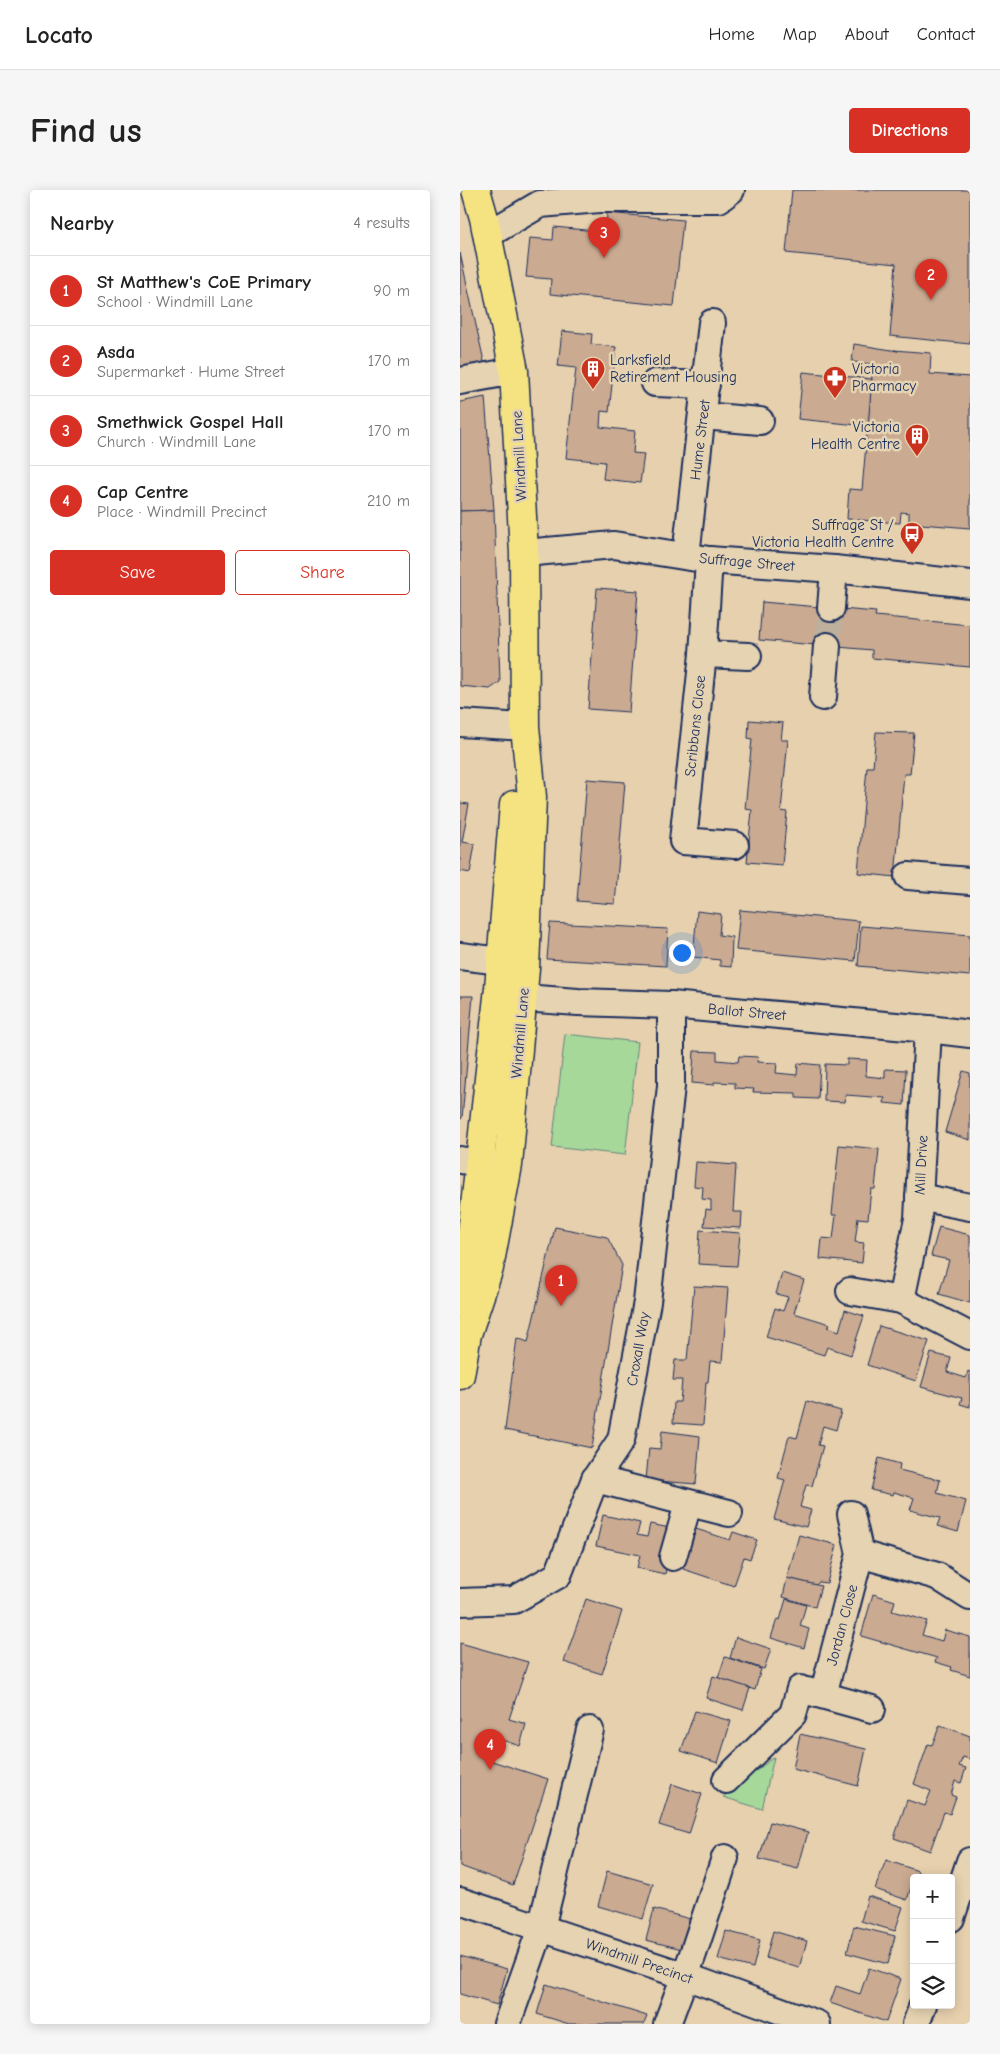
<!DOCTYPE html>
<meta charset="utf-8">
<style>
:root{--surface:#fff;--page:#f6f6f6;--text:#222;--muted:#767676;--line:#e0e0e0;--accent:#d93025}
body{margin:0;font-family:"Comic Neue",sans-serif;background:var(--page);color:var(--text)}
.controls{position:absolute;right:15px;bottom:15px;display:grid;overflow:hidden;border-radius:5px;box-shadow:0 2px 12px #0003}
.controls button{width:45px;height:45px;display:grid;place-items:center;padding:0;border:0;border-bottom:1px solid var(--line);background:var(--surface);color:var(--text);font:25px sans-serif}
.you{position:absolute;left:221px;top:762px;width:18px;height:18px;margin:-12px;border:4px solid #fff;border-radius:50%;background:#1a73e8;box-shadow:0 0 0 8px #1a73e833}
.badge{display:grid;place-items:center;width:32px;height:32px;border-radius:50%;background:var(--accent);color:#fff;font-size:16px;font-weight:700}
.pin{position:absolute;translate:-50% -41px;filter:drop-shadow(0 1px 2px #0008)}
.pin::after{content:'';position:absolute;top:26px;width:18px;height:15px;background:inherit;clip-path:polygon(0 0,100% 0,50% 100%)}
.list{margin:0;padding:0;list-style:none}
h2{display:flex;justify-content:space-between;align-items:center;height:65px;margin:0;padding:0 20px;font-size:21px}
h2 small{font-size:16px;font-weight:400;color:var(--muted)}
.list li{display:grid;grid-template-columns:32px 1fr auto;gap:15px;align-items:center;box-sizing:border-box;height:70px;padding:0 20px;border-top:1px solid var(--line)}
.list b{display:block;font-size:19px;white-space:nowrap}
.list p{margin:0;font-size:16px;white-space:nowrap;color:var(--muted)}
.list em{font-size:16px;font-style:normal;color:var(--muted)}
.actions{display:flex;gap:10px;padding:15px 20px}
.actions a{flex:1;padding:11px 0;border:1px solid var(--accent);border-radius:5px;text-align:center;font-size:18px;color:var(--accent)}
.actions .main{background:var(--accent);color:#fff}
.icon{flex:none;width:28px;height:28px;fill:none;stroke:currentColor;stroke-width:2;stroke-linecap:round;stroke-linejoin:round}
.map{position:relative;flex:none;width:510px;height:1834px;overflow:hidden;border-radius:5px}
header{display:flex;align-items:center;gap:30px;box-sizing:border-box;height:70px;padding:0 25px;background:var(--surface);border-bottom:1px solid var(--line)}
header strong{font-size:24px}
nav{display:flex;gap:28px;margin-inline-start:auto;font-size:18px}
.intro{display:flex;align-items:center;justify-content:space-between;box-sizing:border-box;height:120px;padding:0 30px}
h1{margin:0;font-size:35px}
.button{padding:12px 22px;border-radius:5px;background:var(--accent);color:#fff;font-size:18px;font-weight:700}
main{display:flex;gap:30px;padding:0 30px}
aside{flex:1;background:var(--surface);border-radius:5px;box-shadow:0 2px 12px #0003}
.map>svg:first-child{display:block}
</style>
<header>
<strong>Locato</strong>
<nav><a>Home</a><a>Map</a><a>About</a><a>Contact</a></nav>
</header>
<div class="intro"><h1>Find us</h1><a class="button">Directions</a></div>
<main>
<aside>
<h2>Nearby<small>4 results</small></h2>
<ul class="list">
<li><span class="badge">1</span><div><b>St Matthew's CoE Primary</b><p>School · Windmill Lane</p></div><em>90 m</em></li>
<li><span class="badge">2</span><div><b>Asda</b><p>Supermarket · Hume Street</p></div><em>170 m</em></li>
<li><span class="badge">3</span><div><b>Smethwick Gospel Hall</b><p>Church · Windmill Lane</p></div><em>170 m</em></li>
<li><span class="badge">4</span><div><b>Cap Centre</b><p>Place · Windmill Precinct</p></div><em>210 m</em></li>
</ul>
<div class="actions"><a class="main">Save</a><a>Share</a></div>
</aside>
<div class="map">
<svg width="510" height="1834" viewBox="0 0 510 1834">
<rect width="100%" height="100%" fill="#e7d0ad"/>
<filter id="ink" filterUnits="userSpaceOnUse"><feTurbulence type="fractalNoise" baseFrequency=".02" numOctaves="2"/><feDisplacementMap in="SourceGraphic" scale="10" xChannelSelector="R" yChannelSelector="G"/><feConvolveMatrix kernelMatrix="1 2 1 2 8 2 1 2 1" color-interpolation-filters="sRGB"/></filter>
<g filter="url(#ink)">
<g fill="#a6d89a" stroke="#60847c">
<path d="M105,844L178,852L165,965L92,957Z"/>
<path d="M314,1567L302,1619L263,1607Z"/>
</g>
<g fill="#caaa91" stroke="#1b2f5e">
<path d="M332,0H510V154L430,146L436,74L326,63Z"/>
<path d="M147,23L223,30L214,116L90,104L91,89L66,87L70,48L93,50L94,37L146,42Z"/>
<path d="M0,63L25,176L0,181Z"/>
<path d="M102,141L132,144L131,154L156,157L149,222L141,221L140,237L175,241L173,263L184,264L180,293L143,289L145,272L106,268L116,178L98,176Z"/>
<path d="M394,154L438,161L434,160L471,163L470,184L510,187V338L449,333V323L441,322L440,333L387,329L389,299L402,300L413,174L392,172Z"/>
<path d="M343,182L412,189L408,236L338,229Z"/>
<path d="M25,207L34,320L0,321V212Z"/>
<path d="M34,320L40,492L30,499L0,496V321Z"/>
<path d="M137,398L178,401L169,522L128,519Z"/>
<path d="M302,412L416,422L415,426L510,435V477L412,468V460L299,450Z"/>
<path d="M289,530L323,533L321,550H328L321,621L327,622L322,675L287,672L292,620L285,619L292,549L288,548Z"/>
<path d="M416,542L454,543L450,584H444L435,687L398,683L407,577H413Z"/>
<path d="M127,589L165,592L155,714L117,711Z"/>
<path d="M0,613L9,614L2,652L15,654L10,683L0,681Z"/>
<path d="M280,720L399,731L395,771L276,760Z"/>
<path d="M237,721L261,724L259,745L272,747L271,777L260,776V770L233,767Z"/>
<path d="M90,733L208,739L206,776L87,769Z"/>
<path d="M401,736L510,745V786L398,776Z"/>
<path d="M0,806H13L2,928L0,930Z"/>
<path d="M234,861L257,862V870L278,872L279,866L298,867L297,872L317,873L316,883L337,885L338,873L360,875L358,909L336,908V903L293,902L294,899L275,898V893L254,892V895L232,893Z"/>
<path d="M387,869L407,870L406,886L425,888V879L446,880L444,915L424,913L425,908L386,905L385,912L364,911L365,874L387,875Z"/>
<path d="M503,881L510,883V950L485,942Z"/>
<path d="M379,955L419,959L415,999H411L408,1029L398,1028L395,1052L404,1053L402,1073L360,1069L362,1048L373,1049L376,1025H372Z"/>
<path d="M236,972L276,975L273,1022H282L281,1038L244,1036L246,1019L251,1020V1010L242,1009L243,997L234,996Z"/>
<path d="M95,1037L147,1047L162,1075L132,1258L45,1240L57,1148L68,1152Z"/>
<path d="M479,1037L510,1045V1113L479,1104L489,1070L471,1066Z"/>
<path d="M240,1040L280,1043L277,1076L238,1074Z"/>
<path d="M322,1083L344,1090L334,1123L370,1134L368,1137L379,1141L385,1120L404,1126L391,1165L367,1157L364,1165L306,1147L315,1118L323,1121L328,1107L316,1104Z"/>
<path d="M234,1096L268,1098L262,1172L250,1171L248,1192H246L243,1235L213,1233L214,1212H220L222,1190H213L215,1170H227Z"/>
<path d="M419,1136L469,1151L456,1191L407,1175Z"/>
<path d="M471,1163L491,1168L487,1182L506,1188L508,1181L510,1182V1217L500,1214L502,1208L461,1197Z"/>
<path d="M347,1211L381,1221L376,1240L363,1236L358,1255L363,1256L352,1296L346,1295L340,1317L351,1320L346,1337L314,1329L325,1290L318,1288L329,1246L337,1248Z"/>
<path d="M202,1241L240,1246L236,1294L186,1290L189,1258L200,1259Z"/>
<path d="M419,1268L440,1274L439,1280L480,1290L477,1303L506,1311L498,1342L477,1336L480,1328L450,1320L454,1308L434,1302L433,1305L411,1300Z"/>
<path d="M143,1325L180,1333L177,1345L187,1347L190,1334L215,1339L205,1384L177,1378L180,1365L136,1356Z"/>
<path d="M236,1339L270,1350L273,1342L297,1350L290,1369L284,1367L274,1396L223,1379Z"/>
<path d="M339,1345L377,1355L367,1393L359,1392L356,1395L327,1388Z"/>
<path d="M327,1388L361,1396L355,1417L323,1407Z"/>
<path d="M413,1404L435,1411L432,1421L467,1431L462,1445L482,1451L485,1440L510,1447V1486L491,1480L492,1477L475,1472L477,1468L401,1446Z"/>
<path d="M126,1409L162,1421L142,1484L104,1472Z"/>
<path d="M326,1409L346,1415L340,1436L349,1439L344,1458L311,1448L317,1429L320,1430Z"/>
<path d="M276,1447L311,1459L304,1479L270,1468Z"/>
<path d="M0,1453L68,1472L49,1529L66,1534L60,1556L39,1549L32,1571L88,1589L53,1695L0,1676Z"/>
<path d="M265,1467L301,1479L295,1500L258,1488Z"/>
<path d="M253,1486L290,1498L283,1520L246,1508Z"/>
<path d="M235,1521L271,1531L258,1573L221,1561Z"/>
<path d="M480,1535L510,1546V1567L509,1569L503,1567L499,1576L506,1578L501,1593L495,1591L491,1605L496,1607L490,1624L484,1622L470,1661L434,1648L447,1610L465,1616L471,1601L454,1594L468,1554L472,1555Z"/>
<path d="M340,1544L406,1559L398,1596L333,1579Z"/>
<path d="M212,1594L242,1604L229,1644L199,1635Z"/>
<path d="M310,1632L348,1642L338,1679L299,1669Z"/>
<path d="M426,1670L458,1681L456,1688H454L447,1710L415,1699Z"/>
<path d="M147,1681L193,1694L183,1729L138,1716Z"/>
<path d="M408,1706L443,1717L435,1741L401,1731Z"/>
<path d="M194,1719L230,1729L222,1759L186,1750Z"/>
<path d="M394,1736L435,1746L428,1774L387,1763Z"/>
<path d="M266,1741L300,1750L293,1778L258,1769Z"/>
<path d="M313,1741L347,1751L339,1778L306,1768Z"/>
<path d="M0,1766L47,1779L37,1815L0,1804Z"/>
<path d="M409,1778L441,1789L426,1832L370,1813L376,1796L400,1804Z"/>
<path d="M86,1794L187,1826L184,1834H109L77,1824Z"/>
</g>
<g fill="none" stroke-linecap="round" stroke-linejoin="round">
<path stroke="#beb09d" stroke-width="26" stroke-dasharray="26 13" stroke-linecap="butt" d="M367,456L371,418"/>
<defs>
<g id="minor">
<path d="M27,45L80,14L140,9H259L271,0"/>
<path d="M0,191L54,181"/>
<path d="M195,193L246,195"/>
<path d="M243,226L300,231"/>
<path d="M64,363L154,355L249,370L374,379L510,394"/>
<path d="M226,366L252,133"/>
<path d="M249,370L243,464L223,651L275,655"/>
<path d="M371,418L374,379"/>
<path d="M243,464L288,466"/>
<path d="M363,507L367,456"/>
<path d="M0,533L65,537"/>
<path d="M448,686L510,691"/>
<path d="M0,766L41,771"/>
<path d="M51,824L52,812L63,808L118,812L211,815L468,839L510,844"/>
<path d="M0,970L21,973L41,978"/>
<path d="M459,1007L510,1017"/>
<path d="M390,1101L441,1110L510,1146"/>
<path d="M441,1110L458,1029L468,839"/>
<path d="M135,1289L269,1323"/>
<path d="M400,1364L477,1386L510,1407"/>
<path d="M213,1367L228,1314"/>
<path d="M0,1412L54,1410L98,1385L135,1289L161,1250L187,1112L211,896V815"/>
<path d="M347,1501L412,1519"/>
<path d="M363,1505L400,1364L391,1324"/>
<path d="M266,1590L333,1524L340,1499"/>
<path d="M0,1711L225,1786L357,1834"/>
<path d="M491,1728L510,1671"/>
<path d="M47,1834L81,1738L130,1540"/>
<path d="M207,1834L233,1764L265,1668"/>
<path d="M456,1834L463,1815"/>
</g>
<g id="major">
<path d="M7,1117L6,1098L39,798L54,615"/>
<path d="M0,1185L7,1144L29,1078L48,975L65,778L72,607L65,537L64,363L54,181L24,28L16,0"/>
</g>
</defs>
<use href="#minor" stroke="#1b2f5e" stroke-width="30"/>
<use href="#major" stroke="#1b2f5e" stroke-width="31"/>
<use href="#minor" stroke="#e6d3b1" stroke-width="26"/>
<use href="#major" stroke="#f5e382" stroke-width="28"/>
</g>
</g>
<defs>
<symbol id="building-pin" viewBox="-11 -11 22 30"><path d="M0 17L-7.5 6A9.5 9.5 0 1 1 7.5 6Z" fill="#c8321e" stroke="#e6d3b1"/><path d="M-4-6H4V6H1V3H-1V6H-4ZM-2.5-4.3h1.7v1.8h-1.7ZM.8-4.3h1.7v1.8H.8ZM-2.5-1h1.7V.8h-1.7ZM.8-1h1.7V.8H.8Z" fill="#fff"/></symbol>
<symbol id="pharmacy-pin" viewBox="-11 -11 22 30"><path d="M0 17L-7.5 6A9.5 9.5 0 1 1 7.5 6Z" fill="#c8321e" stroke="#e6d3b1"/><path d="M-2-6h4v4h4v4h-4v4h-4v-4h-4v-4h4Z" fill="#fff"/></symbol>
<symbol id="bus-pin" viewBox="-11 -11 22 30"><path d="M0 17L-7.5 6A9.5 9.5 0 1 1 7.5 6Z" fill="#c8321e" stroke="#e6d3b1"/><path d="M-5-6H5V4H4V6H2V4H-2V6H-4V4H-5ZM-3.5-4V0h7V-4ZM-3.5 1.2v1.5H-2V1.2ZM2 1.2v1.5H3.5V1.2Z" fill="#fff"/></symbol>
</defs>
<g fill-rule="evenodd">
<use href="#building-pin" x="119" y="165" width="28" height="38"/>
<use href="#pharmacy-pin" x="361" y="174" width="28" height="38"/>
<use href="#building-pin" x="443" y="232" width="28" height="38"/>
<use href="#bus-pin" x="438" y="330" width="28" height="38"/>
</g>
<g text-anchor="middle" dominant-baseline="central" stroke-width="5" stroke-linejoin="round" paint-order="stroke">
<g font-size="15" fill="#1b2f5e" stroke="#e6d3b1" text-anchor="start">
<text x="150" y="170">Larksfield<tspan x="150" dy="17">Retirement Housing</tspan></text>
<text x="392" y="179">Victoria<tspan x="392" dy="17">Pharmacy</tspan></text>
<text x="440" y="237" text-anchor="end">Victoria<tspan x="440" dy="17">Health Centre</tspan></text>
<text x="434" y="335" text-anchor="end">Suffrage St /<tspan x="434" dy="17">Victoria Health Centre</tspan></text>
</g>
<g font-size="15" fill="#1b2f5e" stroke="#e6d3b1">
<text transform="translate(240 250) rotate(-83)">Hume Street</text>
<text transform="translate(59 266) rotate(-93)">Windmill Lane</text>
<text transform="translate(287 372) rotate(5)">Suffrage Street</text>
<text transform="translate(235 536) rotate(-84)">Scribbans Close</text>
<text transform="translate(287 822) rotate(5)">Ballot Street</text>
<text transform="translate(60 843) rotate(-85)">Windmill Lane</text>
<text transform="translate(461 975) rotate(-87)">Mill Drive</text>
<text transform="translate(178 1159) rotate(-80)">Croxall Way</text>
<text transform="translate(382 1435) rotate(-75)">Jordan Close</text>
<text transform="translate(179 1771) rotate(19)">Windmill Precinct</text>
</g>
</g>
</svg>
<div class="controls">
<button>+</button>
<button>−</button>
<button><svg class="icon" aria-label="layers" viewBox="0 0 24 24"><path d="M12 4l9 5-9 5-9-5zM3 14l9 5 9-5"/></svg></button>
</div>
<div class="you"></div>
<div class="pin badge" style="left:101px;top:1116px">1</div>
<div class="pin badge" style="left:471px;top:110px">2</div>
<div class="pin badge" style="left:144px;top:68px">3</div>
<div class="pin badge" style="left:30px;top:1580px">4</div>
</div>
</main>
